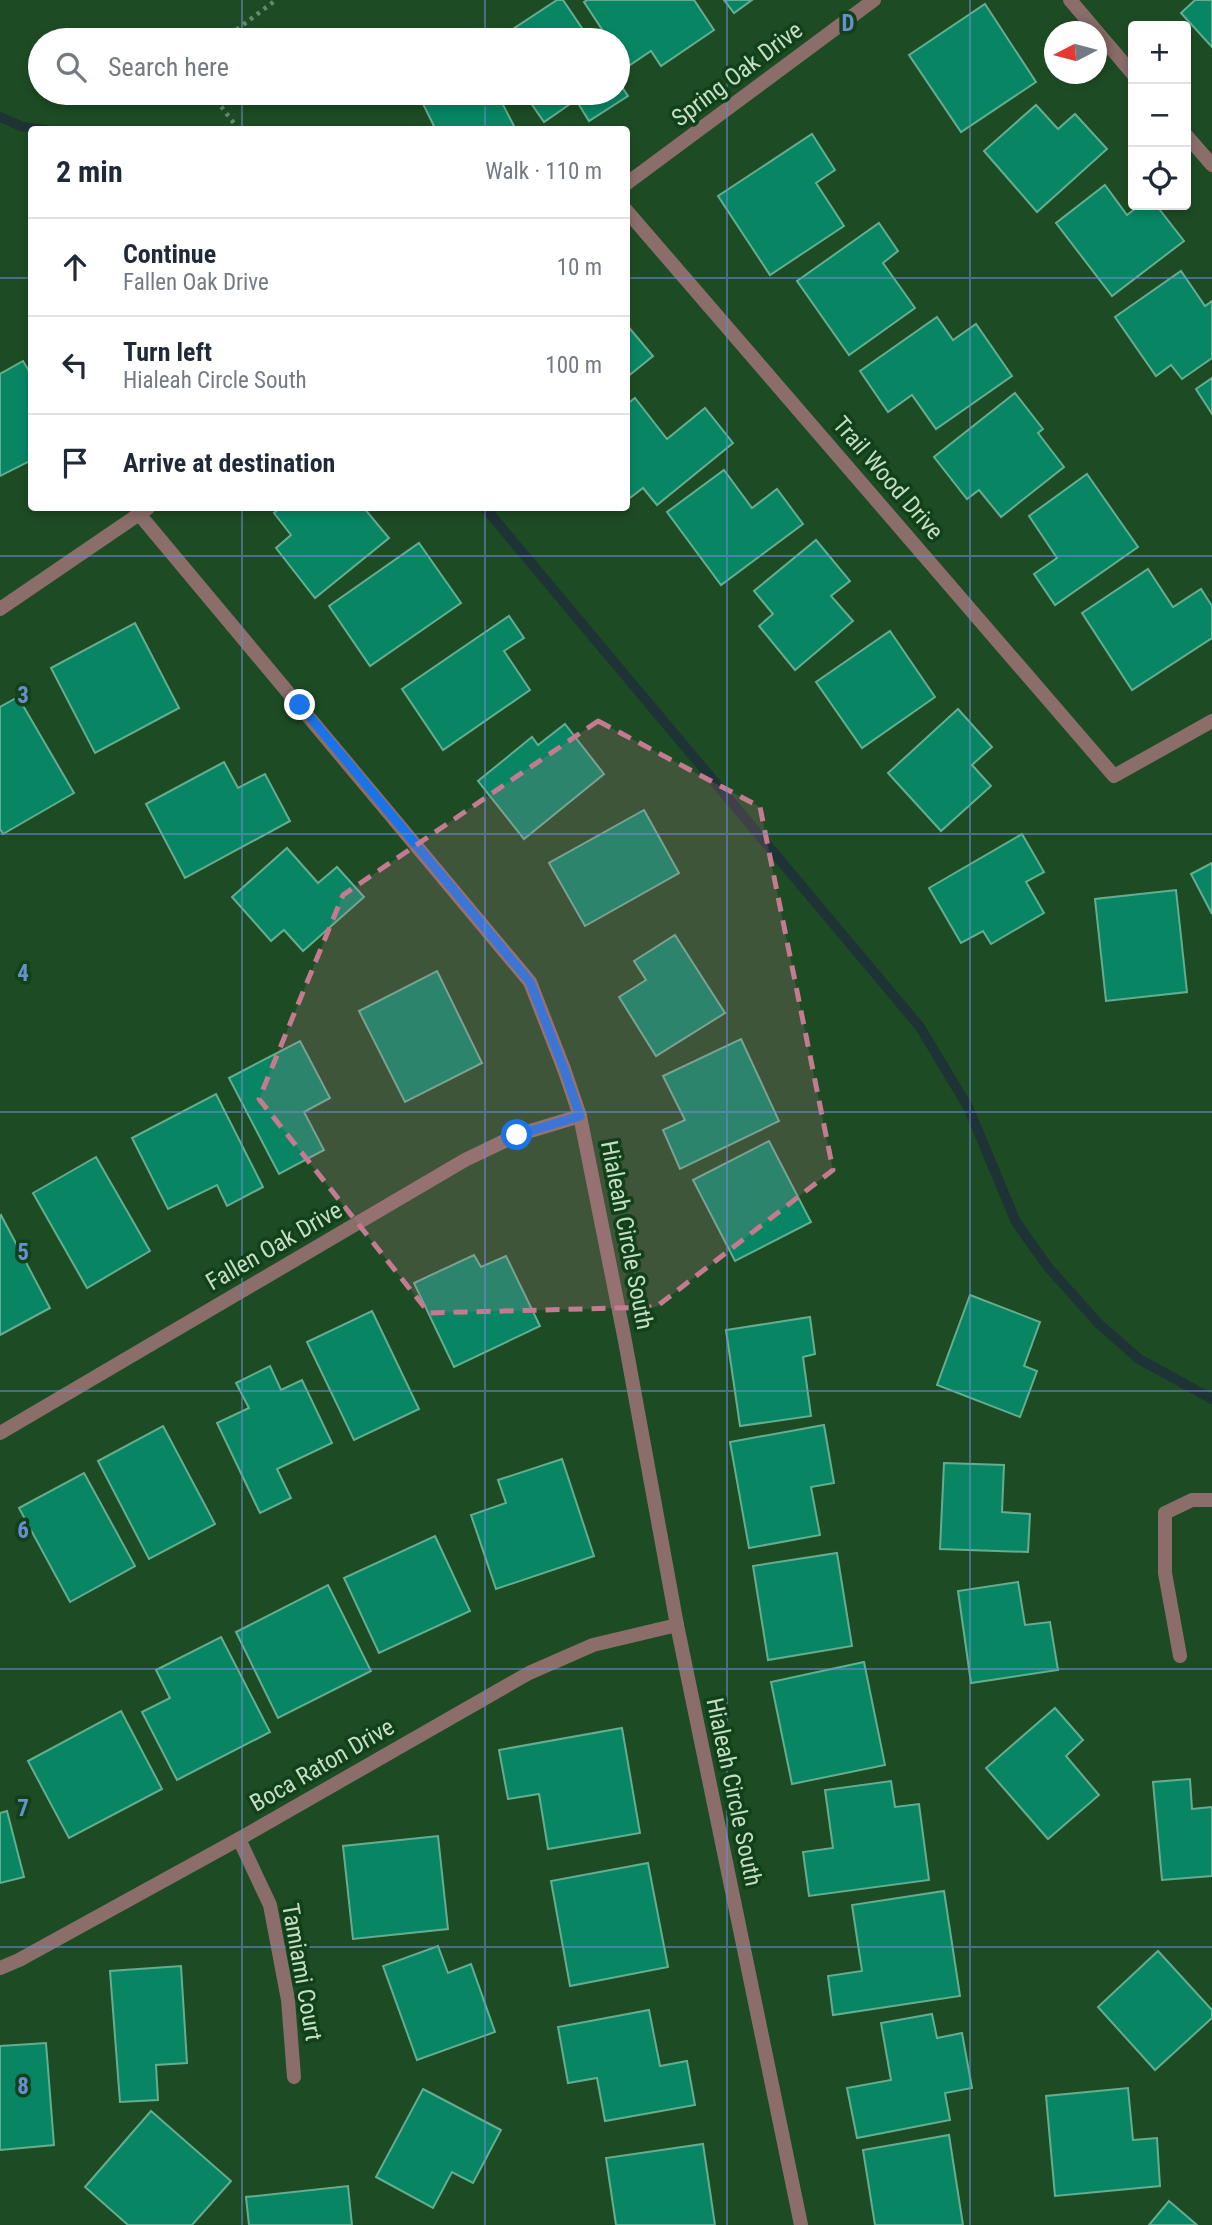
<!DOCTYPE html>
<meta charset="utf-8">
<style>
:root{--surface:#fff;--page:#f2f2f3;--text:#1f2937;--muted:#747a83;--line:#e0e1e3}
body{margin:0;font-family:"Roboto Condensed",sans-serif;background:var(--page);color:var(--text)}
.controls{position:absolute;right:21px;top:21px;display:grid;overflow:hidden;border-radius:7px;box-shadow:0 4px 10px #0003}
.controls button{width:63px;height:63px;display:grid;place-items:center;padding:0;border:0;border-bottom:2px solid var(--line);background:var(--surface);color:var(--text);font:35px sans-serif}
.compass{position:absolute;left:1044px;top:21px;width:63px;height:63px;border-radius:50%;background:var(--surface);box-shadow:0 4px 10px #0003;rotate:264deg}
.stop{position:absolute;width:21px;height:21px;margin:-16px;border:5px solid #1a73e8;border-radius:50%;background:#fff}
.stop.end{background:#1a73e8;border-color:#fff;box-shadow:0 2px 7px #0008}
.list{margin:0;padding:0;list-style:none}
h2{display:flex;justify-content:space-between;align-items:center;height:91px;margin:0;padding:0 28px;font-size:30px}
h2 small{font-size:23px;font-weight:400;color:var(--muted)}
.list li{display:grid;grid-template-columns:46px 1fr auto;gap:21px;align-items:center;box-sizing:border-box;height:98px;padding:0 28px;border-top:2px solid var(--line)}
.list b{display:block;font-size:26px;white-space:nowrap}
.list p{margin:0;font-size:23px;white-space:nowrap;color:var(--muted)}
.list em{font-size:23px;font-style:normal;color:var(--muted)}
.icon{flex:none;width:38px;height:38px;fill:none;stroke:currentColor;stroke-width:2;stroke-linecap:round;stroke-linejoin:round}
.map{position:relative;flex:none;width:1212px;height:2225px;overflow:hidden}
.search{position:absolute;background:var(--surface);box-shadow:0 4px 10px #0003;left:28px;top:28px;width:602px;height:77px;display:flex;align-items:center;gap:18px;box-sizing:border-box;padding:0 24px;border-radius:38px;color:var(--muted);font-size:26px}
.panel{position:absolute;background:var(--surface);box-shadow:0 4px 10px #0003;left:28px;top:126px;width:602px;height:385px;border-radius:7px}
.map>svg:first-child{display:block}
</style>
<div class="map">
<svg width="1212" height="2225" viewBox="0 0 1212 2225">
<rect width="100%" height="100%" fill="#1d4c24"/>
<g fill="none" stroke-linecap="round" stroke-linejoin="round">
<g stroke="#1e3336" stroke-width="10">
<path d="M0,117L23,127L46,130"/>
<path d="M485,508L920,1027L968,1107L1016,1222L1048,1267L1099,1324L1139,1359L1212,1399"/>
</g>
</g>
<g fill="#088663" stroke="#65ad90" stroke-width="2">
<path d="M557,0H563L590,40H496Z"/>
<path d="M587,0H694L714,30L661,66L651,51L627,67L618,54V40H609L584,2Z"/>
<path d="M724,0H752L734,13Z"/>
<path d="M1195,0H1212V47L1181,13Z"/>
<path d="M985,4L1036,82L961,132L909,55Z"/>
<path d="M618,81L628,96L589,121L576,100L544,122L524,93H618Z"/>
<path d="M435,93H497L516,130H426L434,126L421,100Z"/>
<path d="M1036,105L1058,129L1075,114L1107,149L1037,212L984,151Z"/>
<path d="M812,134L835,170L816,183L844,226L770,275L718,196Z"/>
<path d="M1105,185L1127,215L1140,205H1156L1184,241L1112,296L1056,223Z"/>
<path d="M879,223L898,251L883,263L915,308L849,355L797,281Z"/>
<path d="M1181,271L1205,306L1212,301V358L1182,379L1171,365L1156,376L1115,317Z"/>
<path d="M937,317L953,340L976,324L1012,376L936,429L912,395L888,412L860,371Z"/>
<path d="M626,324L653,356L626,378Z"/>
<path d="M23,361L32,376V460L0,476V374Z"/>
<path d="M1212,378V414L1196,389Z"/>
<path d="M1015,393L1043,429L1038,433L1064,467L1001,517L979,490L967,499L934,457Z"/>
<path d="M635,398L667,439L705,408L733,443L657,505L643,488L626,501V405Z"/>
<path d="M724,470L752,508L777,489L803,524L721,585L667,512Z"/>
<path d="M1087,474L1138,547L1055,605L1034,574L1057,558L1029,516Z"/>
<path d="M280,508H364L389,538L315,598L276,548L291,535L274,513Z"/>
<path d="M816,540L850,581L831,596L853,621L795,670L759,626L773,614L754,591Z"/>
<path d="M419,543L461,603L370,666L329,606Z"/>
<path d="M1148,569L1173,607L1201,589L1212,606V638L1132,690L1082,613Z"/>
<path d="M509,616L524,638L504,651L530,690L443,750L402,689Z"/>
<path d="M135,623L179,708L95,753L51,668Z"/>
<path d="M890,631L935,697L862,748L816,682Z"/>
<path d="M18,697L74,793L3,834L0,829V707Z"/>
<path d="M958,709L992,747L972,765L991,786L941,831L888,773Z"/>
<path d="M565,724L604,774L524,839L478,781L532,737L538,745Z"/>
<path d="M224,762L238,788L265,774L290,821L185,878L146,804Z"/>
<path d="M644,810L679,873L585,926L549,863Z"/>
<path d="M1022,834L1044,872L1026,882L1044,913L991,944L983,931L961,943L929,888Z"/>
<path d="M287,848L318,883L337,867L364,897L303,951L284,930L271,941L232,897Z"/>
<path d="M1212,863V914L1191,874Z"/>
<path d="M1176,890L1187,992L1106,1001L1095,899Z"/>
<path d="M675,935L725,1013L656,1056L619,997L646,980L634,961Z"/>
<path d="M437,971L482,1063L405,1102L359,1011Z"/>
<path d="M741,1039L779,1121L680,1169L663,1130L685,1120L663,1076Z"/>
<path d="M300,1041L330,1098L304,1112L324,1150L279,1174L229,1078Z"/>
<path d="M216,1094L263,1187L227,1206L217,1185L168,1209L132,1138Z"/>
<path d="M769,1141L811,1222L735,1261L693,1180Z"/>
<path d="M96,1157L150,1251L87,1288L33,1193Z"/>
<path d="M1,1215L50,1308L0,1335V1216Z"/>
<path d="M474,1255L481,1267L506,1256L540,1326L454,1367L414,1283Z"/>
<path d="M970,1295L1040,1322L1024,1366L1037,1371L1020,1417L937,1385Z"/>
<path d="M372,1311L419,1409L354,1440L307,1342Z"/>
<path d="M810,1317L815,1354L803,1357L811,1416L740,1426L726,1330Z"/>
<path d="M270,1366L281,1390L302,1380L332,1443L277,1469L291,1498L260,1513L217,1423L249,1408L236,1383Z"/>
<path d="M824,1425L834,1483L811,1487L820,1535L749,1548L730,1442Z"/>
<path d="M163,1426L215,1524L149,1559L98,1461Z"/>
<path d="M562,1459L594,1556L496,1589L471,1515L506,1503L498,1480Z"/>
<path d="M944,1463L1004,1465L1002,1512L1030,1514L1028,1552L940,1549Z"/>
<path d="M84,1473L135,1566L70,1602L19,1508Z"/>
<path d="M435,1536L470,1611L379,1653L344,1578Z"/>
<path d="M837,1553L852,1646L768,1660L753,1566Z"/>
<path d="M1018,1582L1025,1625L1050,1622L1058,1670L971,1683L958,1591Z"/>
<path d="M328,1585L371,1671L278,1718L236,1632Z"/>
<path d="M221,1637L270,1732L177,1780L142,1712L170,1698L156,1670Z"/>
<path d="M864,1662L885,1765L792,1784L771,1682Z"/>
<path d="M1055,1708L1083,1740L1066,1756L1099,1795L1048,1839L986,1768Z"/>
<path d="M121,1711L162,1789L69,1838L28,1761Z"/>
<path d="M622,1728L640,1833L548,1849L539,1794L508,1799L499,1750Z"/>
<path d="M1190,1779L1192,1809L1212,1807V1876L1162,1880L1153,1782Z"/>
<path d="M891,1781L895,1807L919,1804L929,1880L809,1896L803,1852L833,1848L825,1790Z"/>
<path d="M7,1811L24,1877L0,1883V1813Z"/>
<path d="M438,1836L448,1929L353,1939L343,1846Z"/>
<path d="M648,1863L668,1967L570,1986L551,1881Z"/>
<path d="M944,1891L960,1996L833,2015L828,1976L862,1971L852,1905Z"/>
<path d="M438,1946L448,1973L471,1964L495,2032L417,2060L383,1966Z"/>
<path d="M1158,1951L1212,2010V2018L1155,2070L1098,2007Z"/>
<path d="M181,1966L187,2063L156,2065L158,2100L120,2102L110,1971Z"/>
<path d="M649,2010L660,2066L687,2061L695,2105L605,2121L597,2078L568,2083L558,2027Z"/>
<path d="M932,2014L937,2038L962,2033L972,2088L945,2093L950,2120L857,2138L847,2088L891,2080L881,2023Z"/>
<path d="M46,2043L54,2145L0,2150V2046Z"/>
<path d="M1128,2088L1133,2140L1157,2138L1160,2186L1055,2196L1046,2096Z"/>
<path d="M423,2089L501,2130L473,2183L452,2172L433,2208L376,2177Z"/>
<path d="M151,2111L231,2181L192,2225H128L85,2187Z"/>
<path d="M949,2135L963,2225H875L863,2150Z"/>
<path d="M703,2144L715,2225H616L606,2158Z"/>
<path d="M348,2186L352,2225H249L246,2197Z"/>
<path d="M1169,2201L1197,2225H1149Z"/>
</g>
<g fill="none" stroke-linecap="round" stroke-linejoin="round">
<g stroke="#648a69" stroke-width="4.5" stroke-dasharray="3.5 5" stroke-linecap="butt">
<path d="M223,40L276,0"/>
<path d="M211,93L239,130"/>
</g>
<g stroke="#8b6e6a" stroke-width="14">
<path d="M1070,0L1133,74"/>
<path d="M1186,135L1212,165"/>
<path d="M626,184L874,0"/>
<path d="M626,210L1114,776L1212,721"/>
<path d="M139,514L530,982L564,1069L580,1116L625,1341L677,1625L801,2225"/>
<path d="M0,609L148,508"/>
<path d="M0,1433L465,1160L517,1135L580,1116"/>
<path d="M1180,1656L1165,1573V1513L1192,1500H1212"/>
<path d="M239,1839L270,1905L288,2000L294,2077"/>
<path d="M0,1968L19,1960L239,1839L529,1673L593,1645L677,1625"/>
</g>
</g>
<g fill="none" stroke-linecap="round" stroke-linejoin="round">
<path stroke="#1a73e8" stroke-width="9" d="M300,705L530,982L564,1069L580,1116L517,1135"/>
</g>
<path fill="#c47b90" fill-opacity="0.2" stroke="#c47b90" stroke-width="5" stroke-dasharray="14 9" stroke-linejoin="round" d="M598,721L760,807L833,1170L656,1307L429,1313L259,1099L343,895Z"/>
<path fill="none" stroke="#698fd0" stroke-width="2" stroke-opacity="0.55" d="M242,0V40M485,0V40M727,0V2225M970,0V2225M242,93V130M485,93V130M0,278H32M626,278H1212M242,508V2225M485,508V2225M0,556H1212M0,834H1212M0,1112H1212M0,1391H1212M0,1669H1212M0,1947H1212"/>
<g text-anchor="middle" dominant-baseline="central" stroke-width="7" stroke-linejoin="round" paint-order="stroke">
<g font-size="24" fill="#c5dec6" stroke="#114119">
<text transform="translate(737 74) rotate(-37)">Spring Oak Drive</text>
<text transform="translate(888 478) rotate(49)">Trail Wood Drive</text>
<text transform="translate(627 1235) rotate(79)">Hialeah Circle South</text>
<text transform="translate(274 1246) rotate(-30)">Fallen Oak Drive</text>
<text transform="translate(322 1765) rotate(-30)">Boca Raton Drive</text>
<text transform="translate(734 1792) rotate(78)">Hialeah Circle South</text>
<text transform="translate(302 1972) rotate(80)">Tamiami Court</text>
</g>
</g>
<g font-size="23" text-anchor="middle" font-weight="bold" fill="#698fd0" stroke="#114119" stroke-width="7" stroke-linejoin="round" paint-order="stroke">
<text x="848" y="31">D</text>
<text x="23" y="703">3</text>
<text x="23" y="981">4</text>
<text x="23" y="1260">5</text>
<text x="23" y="1538">6</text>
<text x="23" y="1816">7</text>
<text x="23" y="2094">8</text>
</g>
</svg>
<div class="controls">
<button>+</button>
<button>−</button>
<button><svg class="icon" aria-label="locate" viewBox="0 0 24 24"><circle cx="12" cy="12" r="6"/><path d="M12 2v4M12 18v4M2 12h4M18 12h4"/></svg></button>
</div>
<svg class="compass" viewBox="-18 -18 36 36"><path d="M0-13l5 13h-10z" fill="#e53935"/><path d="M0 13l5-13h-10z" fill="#747a83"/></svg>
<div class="stop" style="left:517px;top:1135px"></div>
<div class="stop end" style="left:300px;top:705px"></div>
<div class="search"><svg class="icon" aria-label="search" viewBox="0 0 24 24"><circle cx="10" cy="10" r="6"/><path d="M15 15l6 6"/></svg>Search here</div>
<section class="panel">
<h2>2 min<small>Walk · 110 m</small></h2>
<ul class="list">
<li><svg class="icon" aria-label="ahead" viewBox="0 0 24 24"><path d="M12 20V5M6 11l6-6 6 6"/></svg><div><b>Continue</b><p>Fallen Oak Drive</p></div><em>10 m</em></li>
<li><svg class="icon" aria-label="left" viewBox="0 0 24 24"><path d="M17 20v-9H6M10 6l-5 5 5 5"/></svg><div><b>Turn left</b><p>Hialeah Circle South</p></div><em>100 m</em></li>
<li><svg class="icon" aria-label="arrive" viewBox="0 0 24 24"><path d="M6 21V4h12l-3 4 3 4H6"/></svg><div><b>Arrive at destination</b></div></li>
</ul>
</section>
</div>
